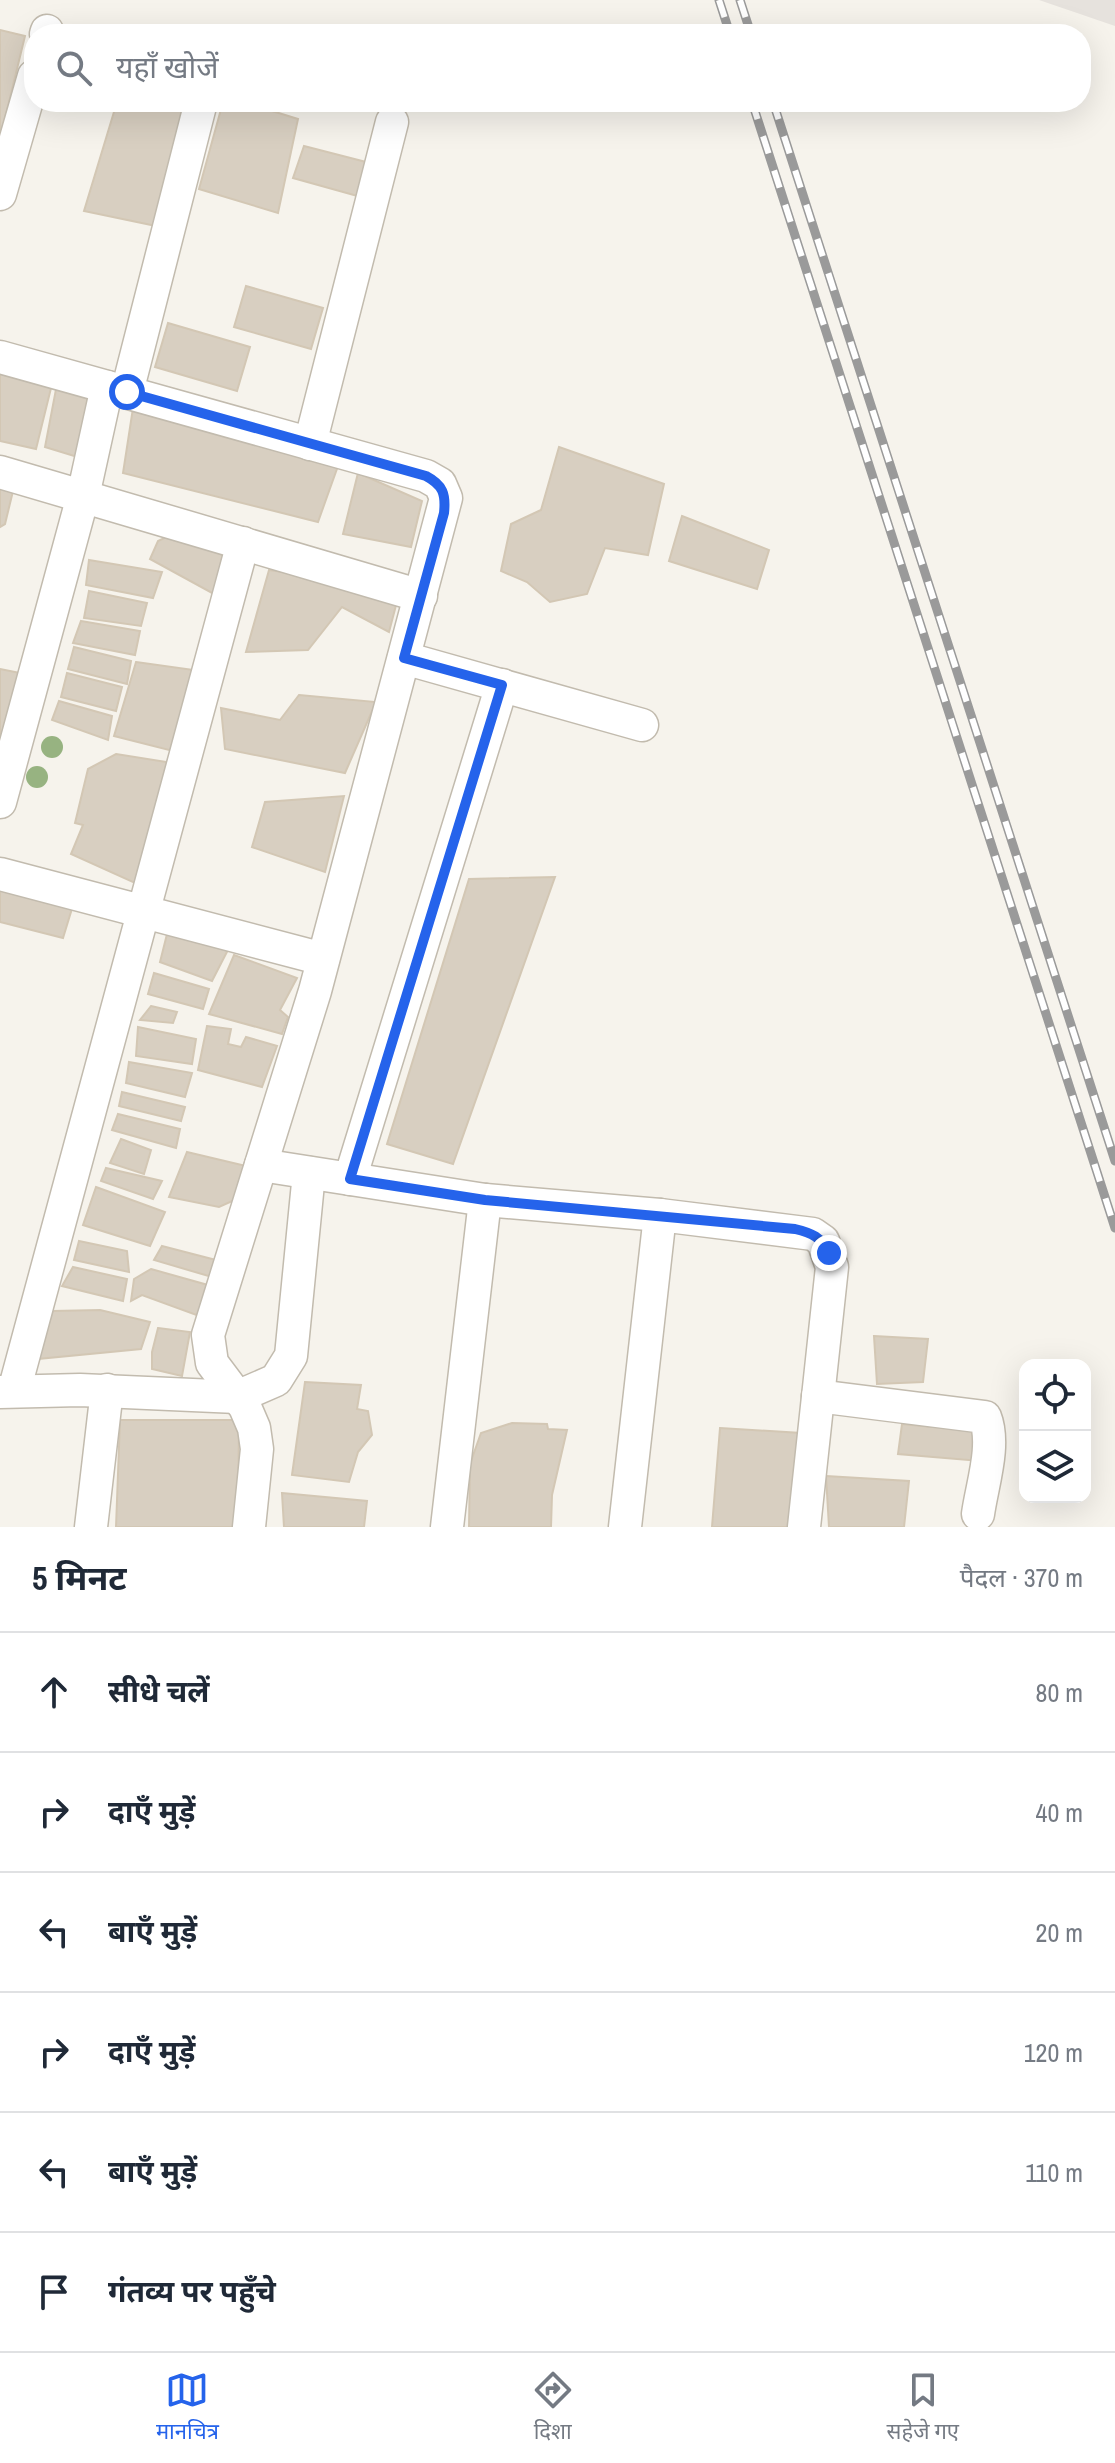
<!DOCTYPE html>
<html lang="hi">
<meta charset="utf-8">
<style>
:root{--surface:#fff;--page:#f2f2f3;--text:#1f2937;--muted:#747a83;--line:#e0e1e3;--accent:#2563eb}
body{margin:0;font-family:"Archivo Narrow","Noto Sans Devanagari",sans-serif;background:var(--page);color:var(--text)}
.controls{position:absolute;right:24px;bottom:24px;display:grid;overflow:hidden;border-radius:16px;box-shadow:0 8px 32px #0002}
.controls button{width:72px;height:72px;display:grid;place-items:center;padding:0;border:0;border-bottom:2px solid var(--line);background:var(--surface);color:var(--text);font:40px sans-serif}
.stop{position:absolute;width:24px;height:24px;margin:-18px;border:6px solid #2563eb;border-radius:50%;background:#fff}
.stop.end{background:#2563eb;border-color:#fff;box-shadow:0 2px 8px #0008}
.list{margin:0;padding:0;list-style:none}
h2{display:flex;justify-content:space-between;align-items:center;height:104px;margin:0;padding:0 32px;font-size:34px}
h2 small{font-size:26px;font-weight:400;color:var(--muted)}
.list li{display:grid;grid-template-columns:52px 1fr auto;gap:24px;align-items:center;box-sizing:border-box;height:120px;padding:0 32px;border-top:2px solid var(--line)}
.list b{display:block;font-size:30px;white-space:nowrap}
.list em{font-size:26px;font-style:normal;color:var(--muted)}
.icon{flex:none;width:44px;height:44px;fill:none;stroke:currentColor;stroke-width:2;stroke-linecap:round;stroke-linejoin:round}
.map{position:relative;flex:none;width:1115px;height:1527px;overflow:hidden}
.search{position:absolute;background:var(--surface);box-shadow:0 8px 32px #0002;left:24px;right:24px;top:24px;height:88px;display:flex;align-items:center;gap:20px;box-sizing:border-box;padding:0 28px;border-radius:32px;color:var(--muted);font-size:30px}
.sheet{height:824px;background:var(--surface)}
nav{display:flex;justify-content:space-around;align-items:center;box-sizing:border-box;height:112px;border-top:2px solid var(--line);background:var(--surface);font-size:22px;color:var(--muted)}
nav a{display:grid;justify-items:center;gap:4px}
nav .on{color:var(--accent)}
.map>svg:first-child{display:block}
</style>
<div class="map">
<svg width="1115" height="1527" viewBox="0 0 1115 1527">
<rect width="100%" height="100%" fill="#f6f3ec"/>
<path fill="#e6e2dd" d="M1039,0H1115V26Z"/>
<g fill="#d8cfc1" stroke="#d3c7b4" stroke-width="2">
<path d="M0,30L25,36L0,139Z"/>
<path d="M117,102H198L161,227L84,211Z"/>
<path d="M223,102H243L298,119L278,213L199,189Z"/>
<path d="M304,146L370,163L361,197L293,178Z"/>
<path d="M246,286L323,308L311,349L234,327Z"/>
<path d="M168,323L250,347L237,391L155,367Z"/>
<path d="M0,367L53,380L36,449L0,441Z"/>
<path d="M57,384L99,395L84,459L45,447Z"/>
<path d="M133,408L338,466L318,522L123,473Z"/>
<path d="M559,447L664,484L648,555L605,548L587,594L550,602L527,582L501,571L511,524L541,510Z"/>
<path d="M358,473L422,501L411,547L343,534Z"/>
<path d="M0,483L14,487L5,524L0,527Z"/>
<path d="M682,516L769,550L757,589L669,561Z"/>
<path d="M179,531L231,547L214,594L150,559L158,541Z"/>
<path d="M89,560L162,572L153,598L86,585Z"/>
<path d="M269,570L400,590L389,632L342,607L308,650L246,652Z"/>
<path d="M89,591L147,603L141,626L84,618Z"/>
<path d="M81,621L140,631L135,655L73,643Z"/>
<path d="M74,647L131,661L127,684L68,669Z"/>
<path d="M136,662L201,671L187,737L169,750L114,736Z"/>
<path d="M0,669L25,674L0,752Z"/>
<path d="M67,673L122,687L116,711L61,697Z"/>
<path d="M299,695L376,702L345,773L225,749L221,708L280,720Z"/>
<path d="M59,701L112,716L108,740L52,720Z"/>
<path d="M116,754L179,764L135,883L71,854L83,825L75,823L88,769Z"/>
<path d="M344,796L325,872L252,847L265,802Z"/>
<path d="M555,877L453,1164L387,1144L469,879Z"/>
<path d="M0,890L74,902L63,938L0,922Z"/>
<path d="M167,934L232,942L212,981L160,962Z"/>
<path d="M234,955L297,978L280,1010L288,1017L282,1034L209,1014Z"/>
<path d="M154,973L209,989L203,1009L148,994Z"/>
<path d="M151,1006L177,1012L173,1023L140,1020Z"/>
<path d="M207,1026L231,1029L228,1044L241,1047L246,1037L277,1046L262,1087L198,1070Z"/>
<path d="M138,1027L196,1039L192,1064L136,1056Z"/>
<path d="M129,1062L192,1073L185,1097L126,1083Z"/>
<path d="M122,1092L185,1107L181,1121L119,1106Z"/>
<path d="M118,1114L180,1129L176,1148L112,1130Z"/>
<path d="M121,1139L151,1150L144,1174L110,1163Z"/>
<path d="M187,1152L246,1166L239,1198L219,1207L169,1197Z"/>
<path d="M106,1168L162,1181L153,1199L101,1181Z"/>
<path d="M96,1187L165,1212L150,1246L83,1225Z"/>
<path d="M79,1241L127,1251L129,1272L74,1260Z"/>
<path d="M162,1246L216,1260L212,1277L154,1260Z"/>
<path d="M73,1267L127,1279L123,1301L62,1286Z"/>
<path d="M151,1269L215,1287L202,1317L142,1295L131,1301L134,1279Z"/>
<path d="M100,1310L150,1322L141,1349L37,1359L53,1311Z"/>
<path d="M158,1328L190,1332L182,1376L152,1369V1352Z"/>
<path d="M874,1336L928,1339L923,1382L877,1384Z"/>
<path d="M305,1382L361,1385L357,1409L368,1411L372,1435L358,1452L349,1482L292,1475Z"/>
<path d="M933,1414L981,1421L980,1461L898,1454L902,1424L931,1427Z"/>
<path d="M120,1420H239L238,1527H116Z"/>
<path d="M512,1423L547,1424L548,1429L567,1430L552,1495L551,1527H469L470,1464L481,1433Z"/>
<path d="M720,1428L801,1433L788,1527H712Z"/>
<path d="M826,1476L909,1481L904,1527H829Z"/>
<path d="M282,1493L367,1501L364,1527H284Z"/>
</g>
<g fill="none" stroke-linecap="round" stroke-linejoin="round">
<defs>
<g id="street">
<path d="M46,34L47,31"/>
<path d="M0,194L34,76"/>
<path d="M0,357L426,476L440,484L446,498L315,991L208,1335L212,1363L245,1407L254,1428L257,1449L249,1527"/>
<path d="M127,392L201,102"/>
<path d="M310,444L392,122"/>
<path d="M0,472L421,596"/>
<path d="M404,658L642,725"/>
<path d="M0,802L83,496L107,387"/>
<path d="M0,874L323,959"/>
<path d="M261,1165L485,1200L660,1215L813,1234L823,1241L832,1267L804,1527"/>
<path d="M350,1179L502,685"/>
<path d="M14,1391L243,543"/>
<path d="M0,1392L80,1390L237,1397L276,1380L291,1356L309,1173"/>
<path d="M818,1396L985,1417C996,1445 982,1485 978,1514"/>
<path d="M91,1527L107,1390"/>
<path d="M447,1527L485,1200"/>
<path d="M625,1527L660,1215"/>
</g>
</defs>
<use href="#street" stroke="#c2bbae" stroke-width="35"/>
<use href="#street" stroke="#fff" stroke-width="32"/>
<defs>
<g id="rail">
<path d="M719,0L730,34"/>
<path d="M740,0L751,34"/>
<path d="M752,102L1115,1228"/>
<path d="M773,102L1115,1161"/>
</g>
</defs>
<use href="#rail" stroke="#9a9a9a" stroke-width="9"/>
<use href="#rail" stroke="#fff" stroke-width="6" stroke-dasharray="18" stroke-linecap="butt"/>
</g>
<g fill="#97b381">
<circle cx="52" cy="747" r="11"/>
<circle cx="37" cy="777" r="11"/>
</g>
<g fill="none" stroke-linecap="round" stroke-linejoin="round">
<path stroke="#2563eb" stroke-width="10" d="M127,392L426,476C443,485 446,494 444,513L404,658L502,685L350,1179L485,1200L795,1229C812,1233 821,1237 829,1253"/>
</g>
</svg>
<div class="controls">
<button><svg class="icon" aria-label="locate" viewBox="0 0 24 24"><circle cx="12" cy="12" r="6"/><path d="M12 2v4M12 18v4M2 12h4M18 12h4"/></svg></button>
<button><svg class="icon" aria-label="layers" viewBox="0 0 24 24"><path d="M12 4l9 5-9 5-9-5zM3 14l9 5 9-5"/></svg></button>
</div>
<div class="stop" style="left:127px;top:392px"></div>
<div class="stop end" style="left:829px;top:1253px"></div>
<div class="search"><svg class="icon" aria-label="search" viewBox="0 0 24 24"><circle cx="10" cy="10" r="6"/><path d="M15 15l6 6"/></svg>यहाँ खोजें</div>
</div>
<section class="sheet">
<h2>5 मिनट<small>पैदल · 370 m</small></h2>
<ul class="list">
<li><svg class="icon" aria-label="ahead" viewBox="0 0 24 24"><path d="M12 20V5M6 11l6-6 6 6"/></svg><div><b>सीधे चलें</b></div><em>80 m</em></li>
<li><svg class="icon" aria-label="right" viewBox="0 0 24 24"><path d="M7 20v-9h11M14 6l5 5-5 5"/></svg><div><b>दाएँ मुड़ें</b></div><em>40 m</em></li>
<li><svg class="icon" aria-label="left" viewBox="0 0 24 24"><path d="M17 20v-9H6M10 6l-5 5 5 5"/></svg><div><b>बाएँ मुड़ें</b></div><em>20 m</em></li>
<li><svg class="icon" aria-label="right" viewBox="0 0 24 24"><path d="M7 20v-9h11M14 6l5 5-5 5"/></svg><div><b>दाएँ मुड़ें</b></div><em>120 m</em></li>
<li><svg class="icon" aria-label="left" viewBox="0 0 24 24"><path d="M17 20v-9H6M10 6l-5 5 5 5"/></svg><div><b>बाएँ मुड़ें</b></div><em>110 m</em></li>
<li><svg class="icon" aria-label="arrive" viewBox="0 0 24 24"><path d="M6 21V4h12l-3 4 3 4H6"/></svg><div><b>गंतव्य पर पहुँचे</b></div></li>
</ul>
</section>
<nav>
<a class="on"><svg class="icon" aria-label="map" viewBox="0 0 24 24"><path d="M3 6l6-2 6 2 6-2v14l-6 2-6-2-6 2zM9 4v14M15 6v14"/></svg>मानचित्र</a>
<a><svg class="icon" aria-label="directions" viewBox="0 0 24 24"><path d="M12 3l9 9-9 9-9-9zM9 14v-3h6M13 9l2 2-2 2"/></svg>दिशा</a>
<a><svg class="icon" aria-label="saved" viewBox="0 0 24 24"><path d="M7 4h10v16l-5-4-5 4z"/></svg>सहेजे गए</a>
</nav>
